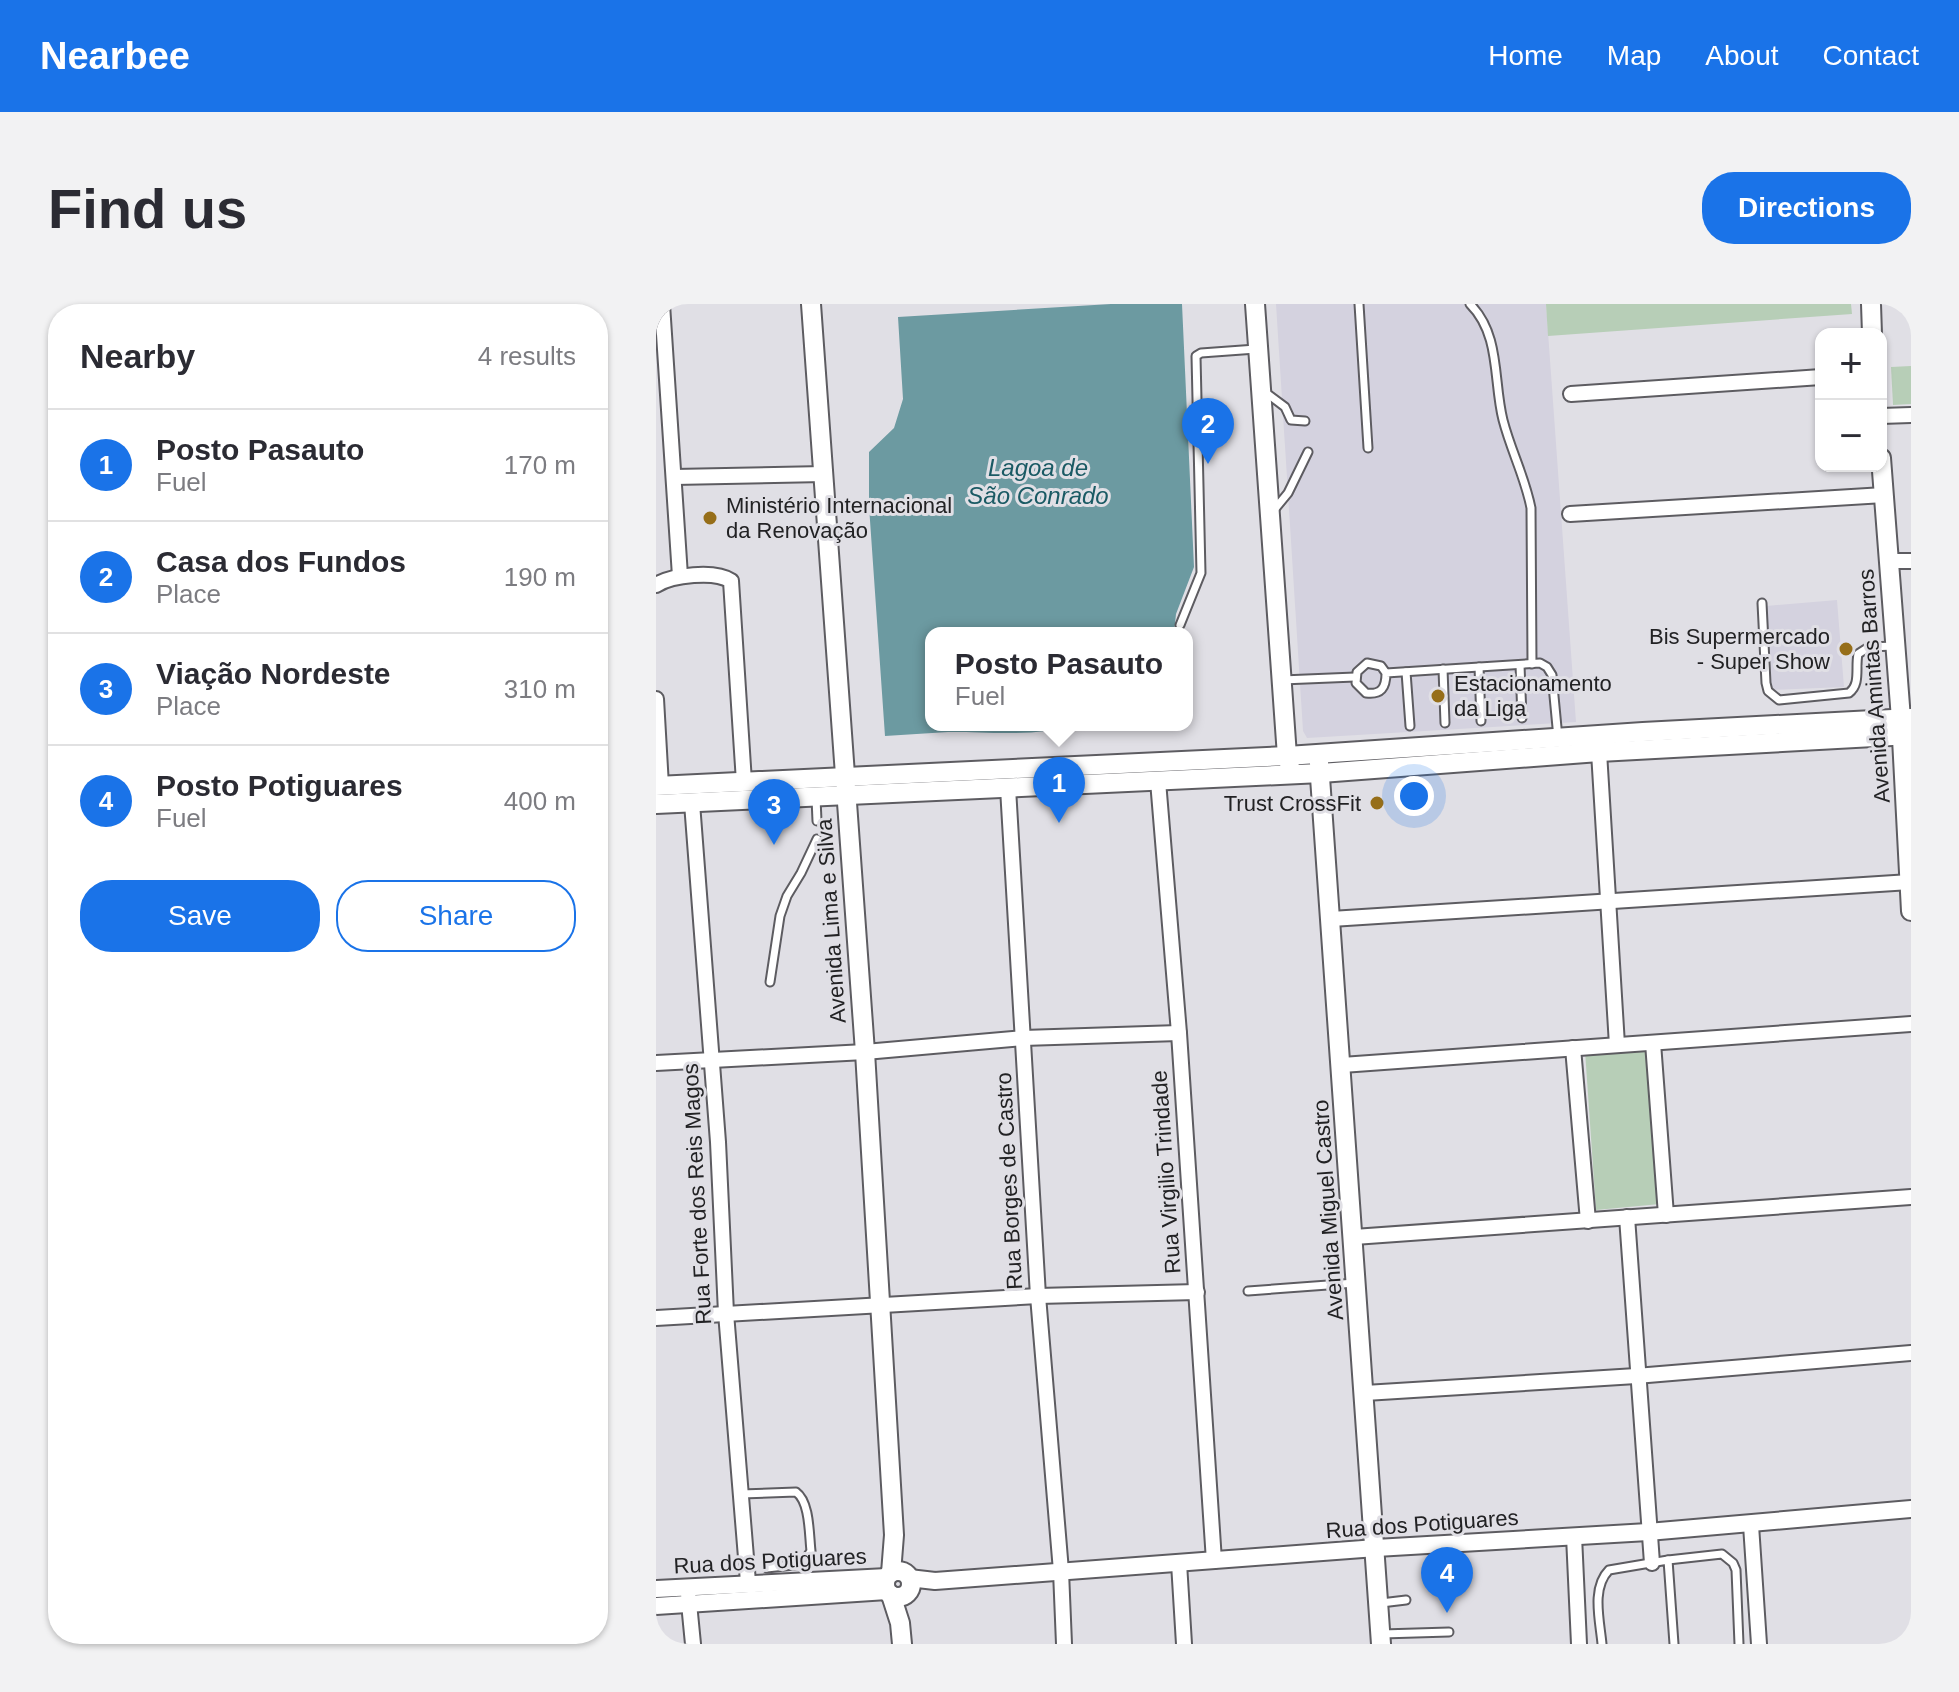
<!DOCTYPE html>
<meta charset="utf-8">
<style>
:root{--surface:#fff;--page:#f2f2f3;--text:#2b2b33;--muted:#7c7c81;--line:#e1e1e2;--accent:#1a73e8}
body{margin:0;font-family:Helvetica,sans-serif;background:var(--page);color:var(--text)}
.controls{position:absolute;right:24px;top:24px;display:grid;overflow:hidden;border-radius:16px;box-shadow:0 2px 6px #0004}
.controls button{width:72px;height:72px;display:grid;place-items:center;padding:0;border:0;border-bottom:2px solid var(--line);background:var(--surface);color:var(--text);font:40px sans-serif}
.you{position:absolute;left:758px;top:492px;width:28px;height:28px;margin:-20px;border:6px solid #fff;border-radius:50%;background:#1a73e8;box-shadow:0 0 0 12px #1a73e833}
.badge{display:grid;place-items:center;width:52px;height:52px;border-radius:50%;background:var(--accent);color:#fff;font-size:26px;font-weight:700}
.pin{position:absolute;translate:-50% -66px;filter:drop-shadow(0 2px 4px #0008)}
.pin::after{content:'';position:absolute;top:42px;width:28px;height:24px;background:inherit;clip-path:polygon(0 0,100% 0,50% 100%)}
.popup{position:absolute;left:269px;top:323px;width:268px;height:104px;box-sizing:border-box;display:grid;place-content:center;border-radius:16px;background:var(--surface);filter:drop-shadow(0 2px 6px #0005);font-size:26px;white-space:nowrap;color:var(--muted)}
.popup b{font-size:30px;color:var(--text)}
.popup::after{content:'';position:absolute;left:50%;top:100%;margin-left:-16px;border:16px solid transparent;border-top-color:var(--surface)}
.list{margin:0;padding:0;list-style:none}
h2{display:flex;justify-content:space-between;align-items:center;height:104px;margin:0;padding:0 32px;font-size:34px}
h2 small{font-size:26px;font-weight:400;color:var(--muted)}
.list li{display:grid;grid-template-columns:52px 1fr auto;gap:24px;align-items:center;box-sizing:border-box;height:112px;padding:0 32px;border-top:2px solid var(--line)}
.list b{display:block;font-size:30px;white-space:nowrap}
.list p{margin:0;font-size:26px;white-space:nowrap;color:var(--muted)}
.list em{font-size:26px;font-style:normal;color:var(--muted)}
.actions{display:flex;gap:16px;padding:24px 32px}
.actions a{flex:1;padding:18px 0;border:2px solid var(--accent);border-radius:32px;text-align:center;font-size:28px;color:var(--accent)}
.actions .main{background:var(--accent);color:#fff}
.map{position:relative;flex:none;width:1255px;height:1340px;overflow:hidden;border-radius:32px}
header{display:flex;align-items:center;gap:48px;box-sizing:border-box;height:112px;padding:0 40px;background:var(--accent);color:#fff}
header strong{font-size:38px}
nav{display:flex;gap:44px;margin-inline-start:auto;font-size:28px}
.intro{display:flex;align-items:center;justify-content:space-between;box-sizing:border-box;height:192px;padding:0 48px}
h1{margin:0;font-size:56px}
.button{padding:20px 36px;border-radius:32px;background:var(--accent);color:#fff;font-size:28px;font-weight:700}
main{display:flex;gap:48px;padding:0 48px}
aside{flex:1;background:var(--surface);border-radius:32px;box-shadow:0 2px 6px #0004}
.map>svg:first-child{display:block}
</style>
<header>
<strong>Nearbee</strong>
<nav><a>Home</a><a>Map</a><a>About</a><a>Contact</a></nav>
</header>
<div class="intro"><h1>Find us</h1><a class="button">Directions</a></div>
<main>
<aside>
<h2>Nearby<small>4 results</small></h2>
<ul class="list">
<li><span class="badge">1</span><div><b>Posto Pasauto</b><p>Fuel</p></div><em>170 m</em></li>
<li><span class="badge">2</span><div><b>Casa dos Fundos</b><p>Place</p></div><em>190 m</em></li>
<li><span class="badge">3</span><div><b>Viação Nordeste</b><p>Place</p></div><em>310 m</em></li>
<li><span class="badge">4</span><div><b>Posto Potiguares</b><p>Fuel</p></div><em>400 m</em></li>
</ul>
<div class="actions"><a class="main">Save</a><a>Share</a></div>
</aside>
<div class="map">
<svg width="1255" height="1340" viewBox="0 0 1255 1340">
<rect width="100%" height="100%" fill="#e0dfe5"/>
<g fill="#d4d2df">
<path d="M620,0H890L920,418L651,434L647,427Z"/>
<path d="M1181,296L1188,383L1114,386L1110,302Z"/>
</g>
<g fill="#b7ceb7">
<path d="M890,0H1195L1196,10L892,32Z"/>
<path d="M1255,62V100L1237,101L1235,63Z"/>
<path d="M992,743L1004,900L940,906L929,747Z"/>
</g>
<path fill="#6c9aa1" d="M455,0H526L538,263L520,310L518,329H275V421H409C389,434 318,427 292,428C271,429 250,431 229,432L213,202V148L238,124L247,95L242,13Z"/>
<g fill="none" stroke-linecap="round" stroke-linejoin="round">
<defs>
<g id="service">
<path d="M703,0L712,144"/>
<path d="M814,0C845,31 837,77 847,116C855,147 869,173 875,204L876,360"/>
<path d="M609,88L629,103L635,116L649,117"/>
<path d="M618,206L632,189L652,148"/>
<path d="M1106,299L1110,379L1112,387L1123,396L1193,389C1205,380 1199,364 1202,350L1213,343L1238,342"/>
<path d="M524,321L545,269L540,52L545,49L600,45"/>
<path d="M864,361L866,414"/>
<path d="M823,363L825,417"/>
<path d="M787,365L789,419"/>
<path d="M750,368L754,422"/>
<path d="M730,369L725,362L711,359L701,368L700,379L710,389C725,391 730,384 730,369L884,359L891,363L896,371L902,434"/>
<path d="M626,376L699,373"/>
<path d="M160,494L161,517"/>
<path d="M114,678L124,612L131,592L145,569L161,535"/>
<path d="M592,987L699,979"/>
<path d="M85,1190L140,1188C154,1198 153,1230 155,1247L146,1260L111,1264"/>
<path d="M1012,1256L1066,1250L1077,1259L1080,1266L1083,1340"/>
<path d="M793,1262L798,1241"/>
<path d="M725,1299L750,1296"/>
<path d="M726,1330L793,1328"/>
<path d="M946,1340C944,1317 935,1284 953,1266L1012,1256L1018,1340"/>
</g>
<g id="minor">
<path d="M6,0L24,272"/>
<path d="M915,90L1165,73"/>
<path d="M1225,112L1255,111"/>
<path d="M18,173L168,170"/>
<path d="M914,210L1228,191"/>
<path d="M1234,257H1255"/>
<path d="M0,281C16,271 59,266 75,277L88,478"/>
<path d="M0,395L5,482"/>
<path d="M943,448L961,741"/>
<path d="M502,477L523,729L558,1257"/>
<path d="M352,484L382,992L405,1267L408,1340"/>
<path d="M36,499L62,838L70,1009L92,1278"/>
<path d="M675,615L1254,578"/>
<path d="M997,739L1010,911"/>
<path d="M917,744L932,917"/>
<path d="M0,759L209,748L367,734L523,729"/>
<path d="M686,761L1255,720"/>
<path d="M971,913L996,1259"/>
<path d="M698,933L1255,893"/>
<path d="M0,1014L382,992L541,988"/>
<path d="M709,1089L980,1072L1255,1049"/>
<path d="M1095,1221L1103,1340"/>
<path d="M918,1232L923,1340"/>
<path d="M523,1259L528,1340"/>
<path d="M32,1289L37,1340"/>
</g>
<g id="tertiary">
<path d="M253,1274L279,1277L720,1244L992,1228L1255,1205"/>
<path d="M0,1285L231,1273"/>
<path d="M0,1302L231,1287"/>
</g>
<g id="secondary">
<path d="M155,0L209,748L238,1231L235,1269"/>
<path d="M599,0L631,452L634,463"/>
<path d="M1215,0L1216,30"/>
<path d="M1225,154L1245,415L1255,607"/>
<path d="M663,459L725,1340"/>
<path d="M0,482L631,452L987,428L1255,414"/>
<path d="M0,500L665,469L943,448L1255,431"/>
<circle cx="242" cy="1280" r="13"/>
<path d="M235,1291L244,1319L246,1340"/>
</g>
</defs>
<use href="#service" stroke="#5d5c61" stroke-width="11"/>
<use href="#minor" stroke="#5d5c61" stroke-width="18"/>
<use href="#tertiary" stroke="#5d5c61" stroke-width="20"/>
<use href="#secondary" stroke="#5d5c61" stroke-width="22"/>
<use href="#service" stroke="#fff" stroke-width="7"/>
<use href="#minor" stroke="#fff" stroke-width="14"/>
<use href="#tertiary" stroke="#fff" stroke-width="16"/>
<use href="#secondary" stroke="#fff" stroke-width="18"/>
</g>
<g fill="#966e19" stroke="#e0dfe5" stroke-width="3">
<circle cx="54" cy="214" r="8"/>
<circle cx="1190" cy="345" r="8"/>
<circle cx="782" cy="392" r="8"/>
<circle cx="721" cy="499" r="8"/>
</g>
<g text-anchor="middle" dominant-baseline="central" stroke-width="6" stroke-linejoin="round" paint-order="stroke">
<g font-size="22" fill="#222224" stroke="#e0dfe5" text-anchor="start">
<text x="70" y="201">Ministério Internacional<tspan x="70" dy="25">da Renovação</tspan></text>
<text x="1174" y="332" text-anchor="end">Bis Supermercado<tspan x="1174" dy="25">- Super Show</tspan></text>
<text x="798" y="379">Estacionamento<tspan x="798" dy="25">da Liga</tspan></text>
<text x="705" y="499" text-anchor="end">Trust CrossFit</text>
</g>
<g font-size="22" fill="#222224" stroke="#e0dfe5">
<text transform="translate(1218 382) rotate(-94)">Avenida Amintas Barros</text>
<text transform="translate(175 617) rotate(-94)">Avenida Lima e Silva</text>
<text transform="translate(510 868) rotate(-94)">Rua Virgilio Trindade</text>
<text transform="translate(353 877) rotate(-93)">Rua Borges de Castro</text>
<text transform="translate(41 890) rotate(-93)">Rua Forte dos Reis Magos</text>
<text transform="translate(672 906) rotate(-94)">Avenida Miguel Castro</text>
<text transform="translate(766 1220) rotate(-4)">Rua dos Potiguares</text>
<text transform="translate(114 1257) rotate(-3)">Rua dos Potiguares</text>
</g>
<g font-size="24" font-style="italic" fill="#1a5a64" stroke="#e0dfe5">
<text x="382" y="163">Lagoa de<tspan x="382" dy="28">São Conrado</tspan></text>
</g>
</g>
</svg>
<div class="controls">
<button>+</button>
<button>−</button>
</div>
<div class="you"></div>
<div class="pin badge" style="left:403px;top:519px">1</div>
<div class="popup"><b>Posto Pasauto</b>Fuel</div>
<div class="pin badge" style="left:552px;top:160px">2</div>
<div class="pin badge" style="left:118px;top:541px">3</div>
<div class="pin badge" style="left:791px;top:1309px">4</div>
</div>
</main>
